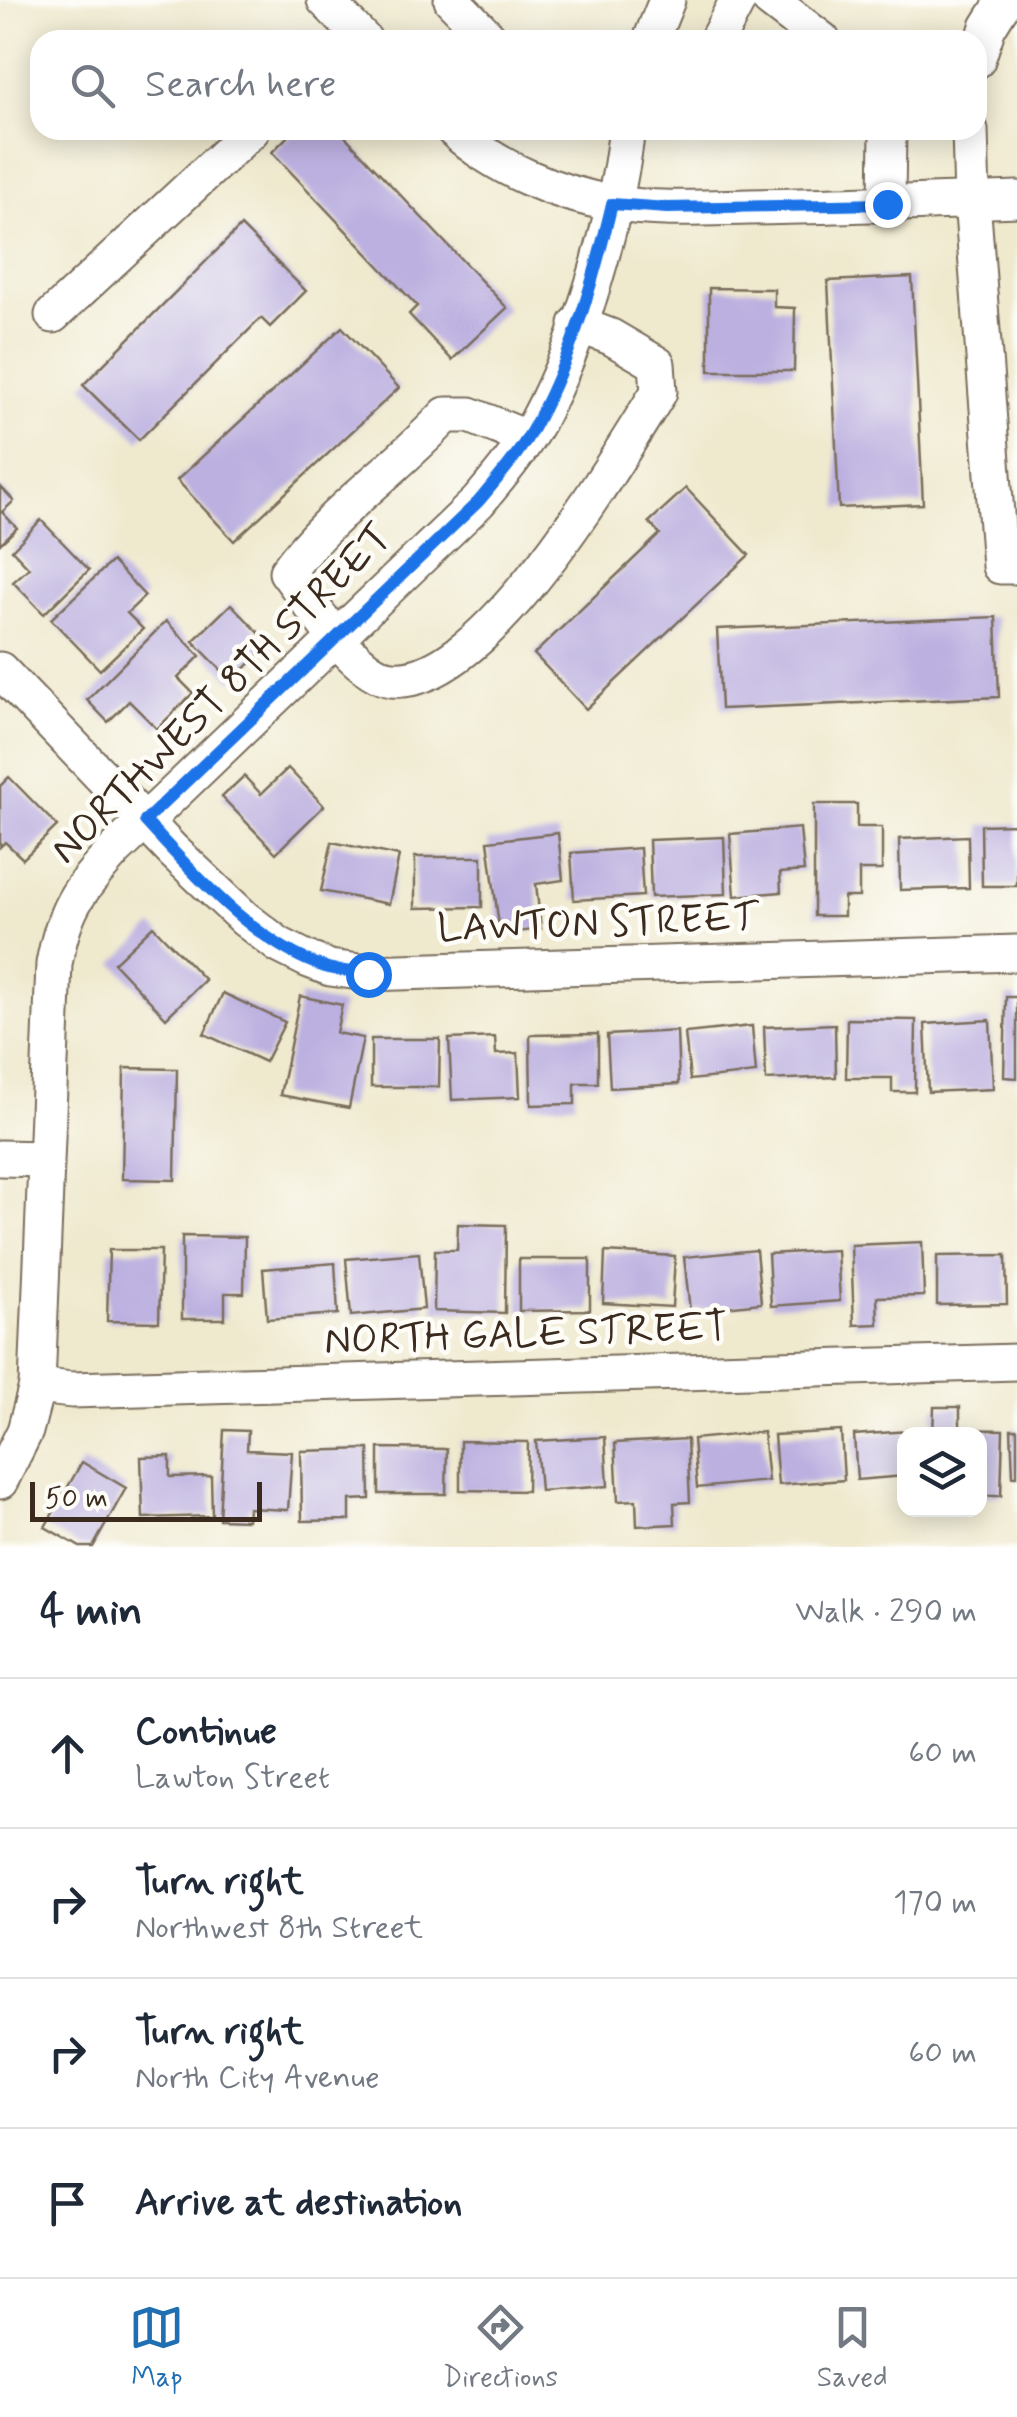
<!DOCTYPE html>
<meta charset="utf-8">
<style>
:root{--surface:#fff;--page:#f2f2f3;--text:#1f2937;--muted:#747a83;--line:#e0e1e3;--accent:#1f6fb2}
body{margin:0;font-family:Mynerve,sans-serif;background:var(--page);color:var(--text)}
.controls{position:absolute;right:30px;bottom:30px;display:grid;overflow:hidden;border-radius:20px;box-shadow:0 5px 25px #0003}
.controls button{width:90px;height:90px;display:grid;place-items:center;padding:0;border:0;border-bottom:2px solid var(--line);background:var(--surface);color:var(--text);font:50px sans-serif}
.scale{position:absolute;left:30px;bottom:25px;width:232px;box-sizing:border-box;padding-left:10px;border:5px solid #3b2a1e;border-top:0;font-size:28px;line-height:35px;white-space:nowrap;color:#3b2a1e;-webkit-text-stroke:8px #fdfcf7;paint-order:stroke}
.stop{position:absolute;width:30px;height:30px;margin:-22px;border:8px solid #1a73e8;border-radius:50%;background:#fff}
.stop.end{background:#1a73e8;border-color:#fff;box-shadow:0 2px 10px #0008}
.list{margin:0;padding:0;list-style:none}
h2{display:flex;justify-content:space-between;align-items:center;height:130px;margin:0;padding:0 40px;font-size:42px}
h2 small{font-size:32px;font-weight:400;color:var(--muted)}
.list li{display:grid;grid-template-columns:65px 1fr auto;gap:30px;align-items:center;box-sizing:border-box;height:150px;padding:0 40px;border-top:2px solid var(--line)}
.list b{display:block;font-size:38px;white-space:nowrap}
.list p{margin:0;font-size:32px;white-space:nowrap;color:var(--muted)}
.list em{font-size:32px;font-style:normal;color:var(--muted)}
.icon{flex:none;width:55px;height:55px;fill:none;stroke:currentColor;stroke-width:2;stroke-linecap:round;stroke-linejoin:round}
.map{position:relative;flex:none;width:1017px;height:1547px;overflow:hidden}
.search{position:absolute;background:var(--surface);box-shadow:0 5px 25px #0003;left:30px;right:30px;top:30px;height:110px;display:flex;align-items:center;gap:25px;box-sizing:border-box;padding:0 35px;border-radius:30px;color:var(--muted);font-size:38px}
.sheet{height:730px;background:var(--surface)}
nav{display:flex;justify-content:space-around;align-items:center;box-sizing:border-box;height:140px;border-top:2px solid var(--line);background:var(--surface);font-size:28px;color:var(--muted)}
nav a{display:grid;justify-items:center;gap:5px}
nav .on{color:var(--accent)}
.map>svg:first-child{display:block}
</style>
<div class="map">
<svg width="1017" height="1547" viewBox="0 0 1017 1547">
<rect width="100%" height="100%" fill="#fdfcf7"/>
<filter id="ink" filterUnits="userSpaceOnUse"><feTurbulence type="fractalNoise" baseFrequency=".01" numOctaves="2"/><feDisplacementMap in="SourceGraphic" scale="20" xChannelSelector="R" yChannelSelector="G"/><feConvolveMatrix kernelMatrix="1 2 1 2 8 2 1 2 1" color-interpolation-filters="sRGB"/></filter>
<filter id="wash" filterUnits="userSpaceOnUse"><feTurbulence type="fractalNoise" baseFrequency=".0048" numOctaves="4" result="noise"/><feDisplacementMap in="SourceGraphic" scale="40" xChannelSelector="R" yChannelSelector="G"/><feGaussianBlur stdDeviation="2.25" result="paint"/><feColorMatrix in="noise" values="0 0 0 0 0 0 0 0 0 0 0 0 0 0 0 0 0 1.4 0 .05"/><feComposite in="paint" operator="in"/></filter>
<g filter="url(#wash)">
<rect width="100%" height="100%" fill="#efe9ce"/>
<g id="blocks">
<g fill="#bcb0e0">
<path d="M294,130H339L507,308L452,360L409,314L417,306L272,152Z"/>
<path d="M241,226L306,291L270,327L261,318L139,440L83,385Z"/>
<path d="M912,277L923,504L839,508L828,281Z"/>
<path d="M709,288L774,289V307L795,308L794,371H709Z"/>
<path d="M342,327L399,388L234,541L177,480Z"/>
<path d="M0,486L14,501L2,512L17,528L0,544Z"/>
<path d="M686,488L749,555L586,709L534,654L660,534L649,522Z"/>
<path d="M41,520L89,570L44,614L13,582L29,568L12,550Z"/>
<path d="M112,561L145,596L127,613L143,629L100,670L51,619Z"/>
<path d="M231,604L270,644L232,681L193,641Z"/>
<path d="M996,617L999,697L721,709L717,629Z"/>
<path d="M166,621L200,656L178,678L193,693L157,729L129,701L108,722L87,700Z"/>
<path d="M288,768L324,806L276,853L222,797L244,776L261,794Z"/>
<path d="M9,777L57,826L23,859L5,842L0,847V786Z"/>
<path d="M814,804H857V827H882V870H859V897H844V916H814Z"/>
<path d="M1017,824V886H982L981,825Z"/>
<path d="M800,828L804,871L780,873L781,892L735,896L730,834Z"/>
<path d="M558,833L563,880L536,884L541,929L500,934L488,841Z"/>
<path d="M968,836L969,888L900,890L899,839Z"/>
<path d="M724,837L726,894L651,897L649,840Z"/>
<path d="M332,842L399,856L389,904L321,891Z"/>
<path d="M640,848L643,896L574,900L571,853Z"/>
<path d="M415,857H482V907L415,908Z"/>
<path d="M153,926L205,980L166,1018L114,963Z"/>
<path d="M223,993L285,1022L265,1062L204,1034Z"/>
<path d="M300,996L342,1005L336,1033L363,1038L349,1108L280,1095Z"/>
<path d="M1006,997H1017V1078L1004,1077Z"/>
<path d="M847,1019L916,1020L915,1092H892V1078H846Z"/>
<path d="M990,1020L993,1089L928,1092L925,1024Z"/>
<path d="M835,1024L836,1077L766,1080L764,1027Z"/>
<path d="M752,1026L756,1073L690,1080L685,1033Z"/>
<path d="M677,1031L679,1084L610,1088L607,1035Z"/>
<path d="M598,1034V1083H575V1104L531,1105L530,1035Z"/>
<path d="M495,1037L496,1054L518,1053L520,1097L452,1100L449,1039Z"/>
<path d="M371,1039H440L439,1087H371Z"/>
<path d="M124,1068L177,1069L175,1180L122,1179Z"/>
<path d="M458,1224L506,1225L505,1313L434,1311L435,1250H457Z"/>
<path d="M182,1236L245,1237L244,1293H225V1319H182Z"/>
<path d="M922,1242L924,1296L877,1297L878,1324L854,1325L851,1245Z"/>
<path d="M109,1250H161L159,1322L107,1321Z"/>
<path d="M756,1250L761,1303L690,1311L684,1257Z"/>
<path d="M837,1250L840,1301L771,1306L768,1254Z"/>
<path d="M605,1252L675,1256L672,1307L603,1303Z"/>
<path d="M419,1253L424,1309L351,1316L346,1259Z"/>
<path d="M1006,1255L1007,1304L937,1305V1256Z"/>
<path d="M519,1259H590V1310L519,1311Z"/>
<path d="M335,1263L338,1314L267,1319L263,1269Z"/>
<path d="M934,1407H960V1429L1003,1430L1001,1496H980V1434H933Z"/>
<path d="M1011,1429H1017V1476H1013Z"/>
<path d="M224,1430L248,1431L247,1450L292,1452L288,1510L248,1508L247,1520L219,1519Z"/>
<path d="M921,1430V1434H904V1476L857,1480L854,1435Z"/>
<path d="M841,1431L844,1480L778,1485L774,1435Z"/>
<path d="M763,1432L768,1481L697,1488L693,1439Z"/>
<path d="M605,1437L608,1486L540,1491L536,1441Z"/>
<path d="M687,1439L690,1502L674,1503L675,1524L637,1526L636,1500L618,1501L615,1443Z"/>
<path d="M460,1441L528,1442L527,1491L460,1490Z"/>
<path d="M379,1448L447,1449L446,1494H379Z"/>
<path d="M369,1449L370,1499L350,1500V1520L302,1521L301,1451Z"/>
<path d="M170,1456V1477L211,1476L212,1516L143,1518L141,1457Z"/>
<path d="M82,1462L126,1488L93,1547H80L45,1527Z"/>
</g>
</g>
</g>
<g filter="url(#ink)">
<use href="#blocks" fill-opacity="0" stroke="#7a6d5c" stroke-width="2.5"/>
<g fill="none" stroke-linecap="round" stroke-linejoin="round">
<defs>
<g id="minor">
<path d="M325,0L364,40"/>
<path d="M452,0L491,40"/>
<path d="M770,0L822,40"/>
<path d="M651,40L667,0"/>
<path d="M717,40L738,0"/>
<path d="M977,60L988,27L1005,0"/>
<path d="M454,130C495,168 557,194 612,203C656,211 704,208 749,207C839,206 928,202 1017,199"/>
<path d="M970,130L972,200L1000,566H1017"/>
<path d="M887,204L888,130"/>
<path d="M53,315L252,130"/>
<path d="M526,438L470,415H446C396,470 331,511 287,572C309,600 354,675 392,679C484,689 615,461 659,392L657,364L611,337L577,324"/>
<path d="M0,670L173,851L245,919L279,945L309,960L330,968L367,973L1017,953"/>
<path d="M0,1158L45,1159"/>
<path d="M37,1386L72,1390L1017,1362"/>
<path d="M0,1481L25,1431L37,1386L54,964C64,909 77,891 115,850L478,502C499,477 521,451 537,422C582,337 615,225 627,130"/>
</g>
</defs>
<use href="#minor" stroke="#7a6d5c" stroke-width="39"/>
<use href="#minor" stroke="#fff" stroke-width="35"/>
</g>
</g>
<g fill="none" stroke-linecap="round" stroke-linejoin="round" filter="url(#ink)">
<path stroke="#1a73e8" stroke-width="12" d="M368,974C355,972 341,971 328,968C258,947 194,874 145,821L478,502C499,477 522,451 537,421C573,354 594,278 612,204L667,208L887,204"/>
</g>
<g text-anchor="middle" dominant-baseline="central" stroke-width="9" stroke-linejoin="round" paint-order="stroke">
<g font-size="40" fill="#3b2a1e" stroke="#fdfcf7">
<text transform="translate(222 694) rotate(-45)">NORTHWEST 8TH STREET</text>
<text transform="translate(598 924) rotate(-2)">LAWTON STREET</text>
<text transform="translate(526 1335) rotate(-2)">NORTH GALE STREET</text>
</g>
</g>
</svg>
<div class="controls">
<button><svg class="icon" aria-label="layers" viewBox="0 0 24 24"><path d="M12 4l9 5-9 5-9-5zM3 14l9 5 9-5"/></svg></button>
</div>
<div class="scale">50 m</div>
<div class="stop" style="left:368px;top:974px"></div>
<div class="stop end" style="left:887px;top:204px"></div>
<div class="search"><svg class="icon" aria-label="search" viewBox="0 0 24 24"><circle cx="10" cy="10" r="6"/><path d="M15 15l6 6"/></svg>Search here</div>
</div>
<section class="sheet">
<h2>4 min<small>Walk · 290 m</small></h2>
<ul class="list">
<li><svg class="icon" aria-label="ahead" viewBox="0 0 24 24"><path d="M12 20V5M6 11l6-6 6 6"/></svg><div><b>Continue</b><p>Lawton Street</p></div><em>60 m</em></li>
<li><svg class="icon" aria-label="right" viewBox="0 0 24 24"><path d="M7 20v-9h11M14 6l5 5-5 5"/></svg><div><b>Turn right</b><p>Northwest 8th Street</p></div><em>170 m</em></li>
<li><svg class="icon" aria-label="right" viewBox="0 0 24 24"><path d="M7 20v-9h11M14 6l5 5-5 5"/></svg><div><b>Turn right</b><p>North City Avenue</p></div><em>60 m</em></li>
<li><svg class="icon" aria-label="arrive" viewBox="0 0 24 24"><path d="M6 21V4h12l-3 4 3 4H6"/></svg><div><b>Arrive at destination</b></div></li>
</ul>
</section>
<nav>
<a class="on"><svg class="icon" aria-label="map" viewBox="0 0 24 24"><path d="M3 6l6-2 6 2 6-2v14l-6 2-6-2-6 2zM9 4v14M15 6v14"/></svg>Map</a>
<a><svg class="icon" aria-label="directions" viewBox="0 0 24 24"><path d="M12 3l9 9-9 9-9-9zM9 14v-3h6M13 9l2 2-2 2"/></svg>Directions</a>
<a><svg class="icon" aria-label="saved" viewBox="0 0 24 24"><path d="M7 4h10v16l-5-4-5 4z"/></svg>Saved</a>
</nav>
